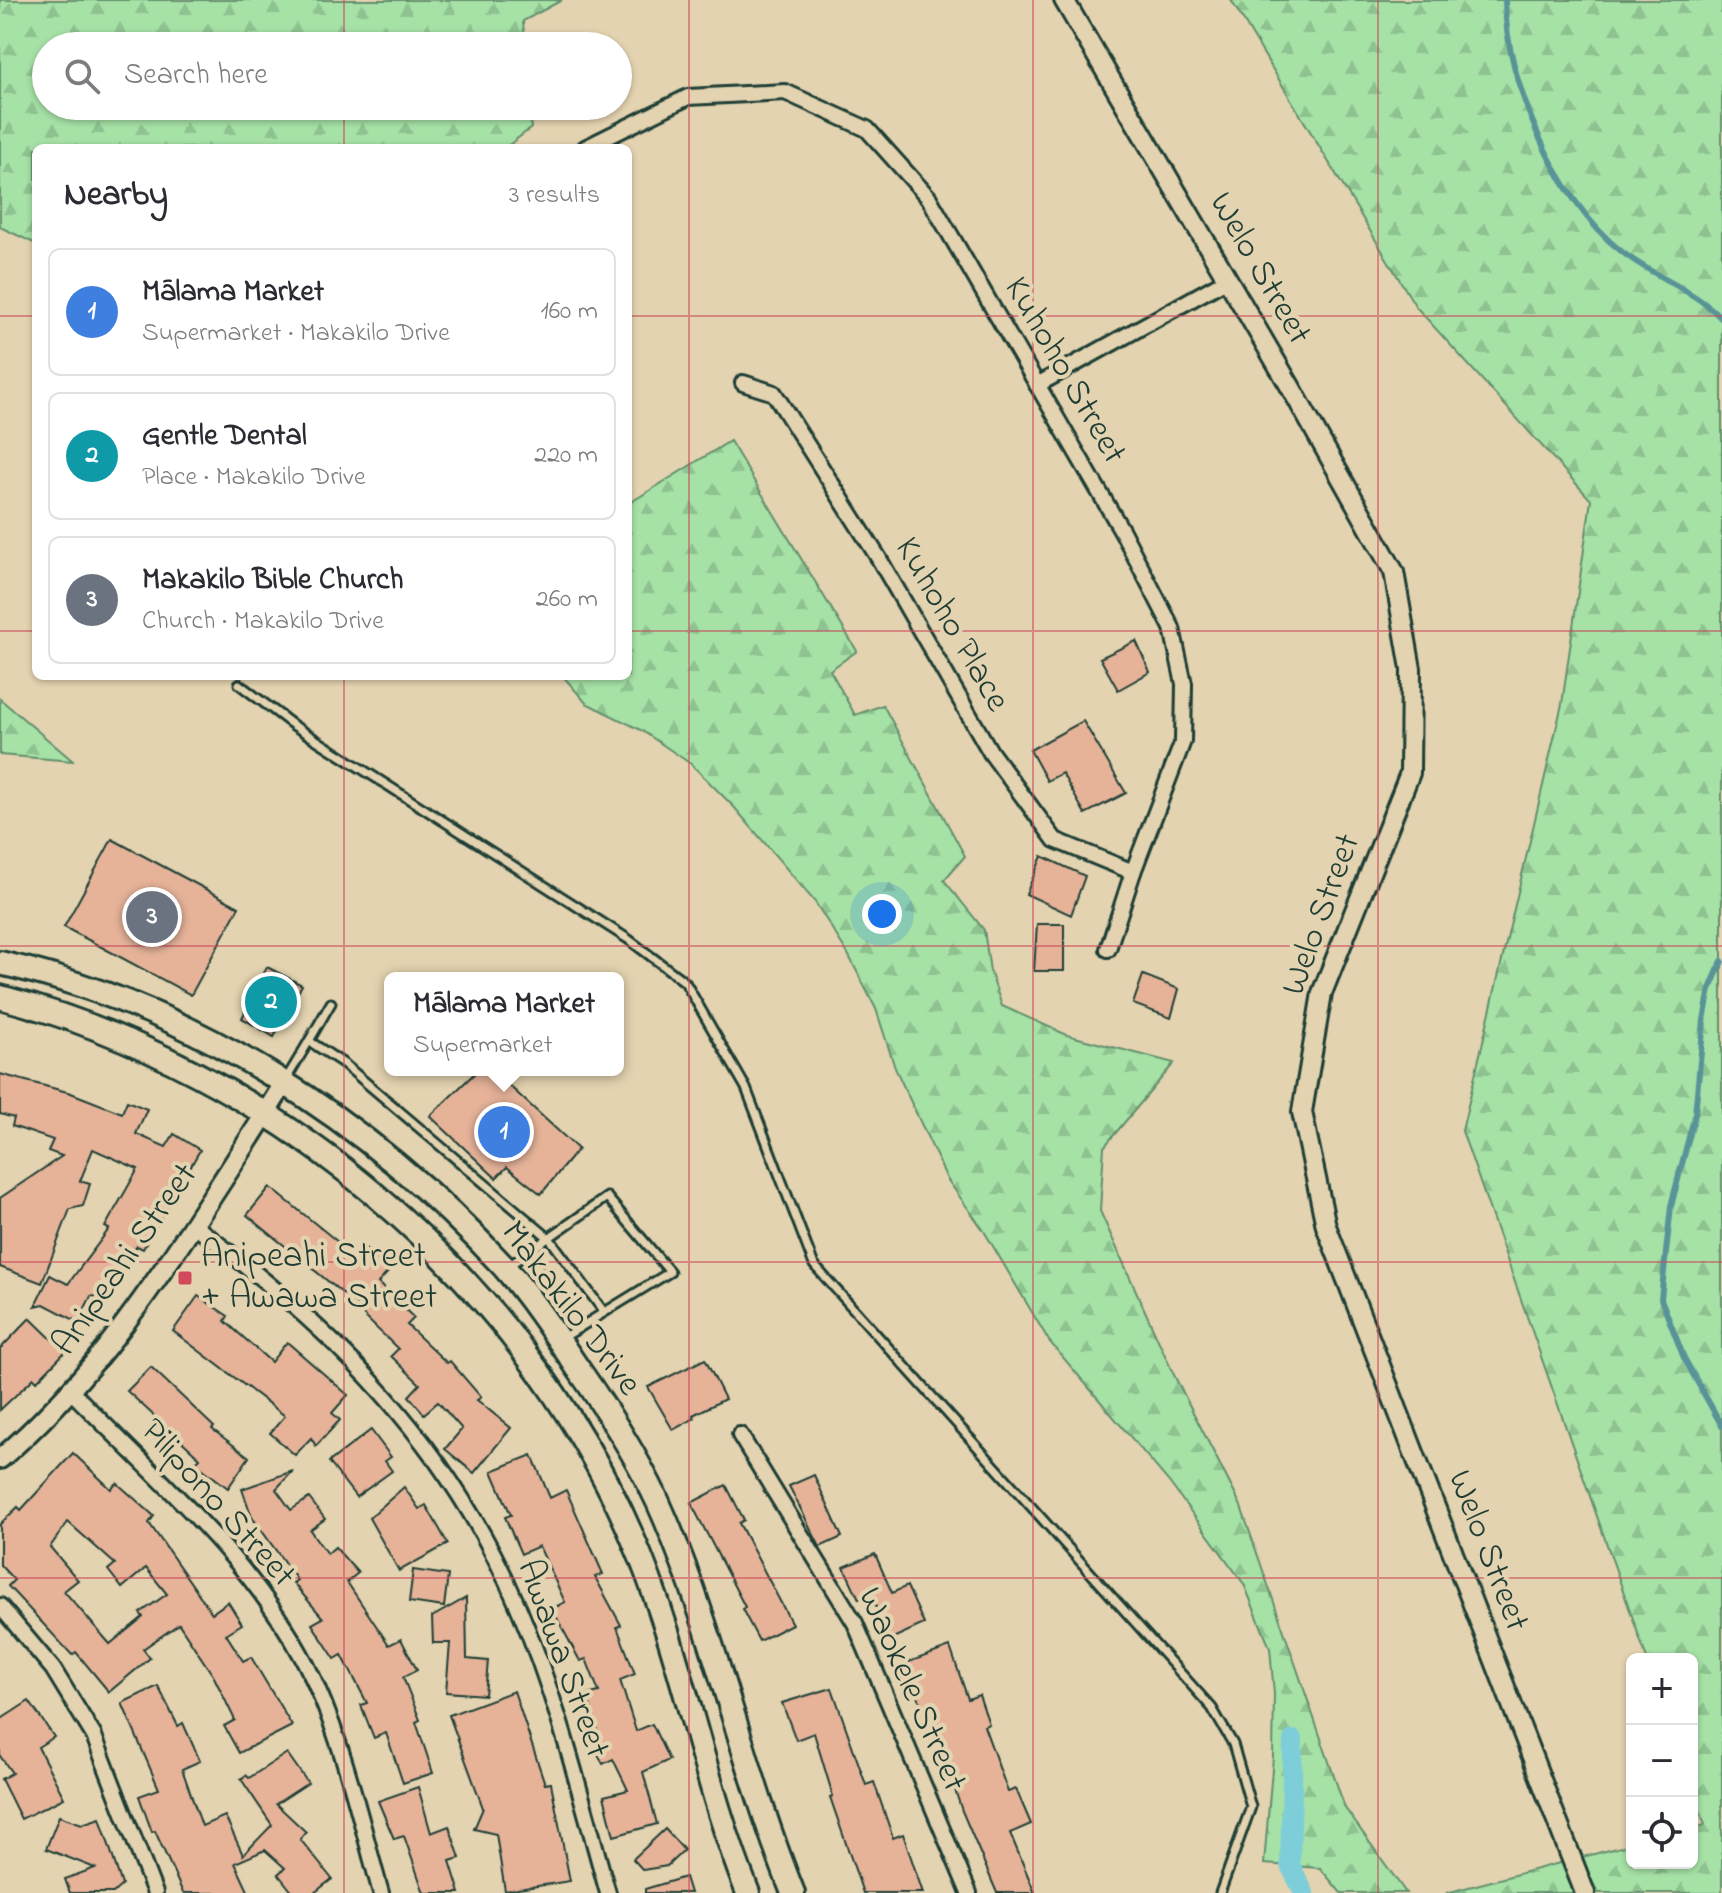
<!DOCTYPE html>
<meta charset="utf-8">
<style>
:root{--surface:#fff;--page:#f2f2f3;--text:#2b2b33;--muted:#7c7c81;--line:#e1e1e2;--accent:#d1495b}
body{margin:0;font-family:"Indie Flower",sans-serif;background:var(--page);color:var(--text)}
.controls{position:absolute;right:24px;bottom:24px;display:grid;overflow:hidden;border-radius:12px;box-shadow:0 2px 6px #0004}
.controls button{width:72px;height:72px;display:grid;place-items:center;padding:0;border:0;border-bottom:2px solid var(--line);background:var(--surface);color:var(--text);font:40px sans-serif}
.you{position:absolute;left:882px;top:914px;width:28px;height:28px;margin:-20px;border:6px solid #fff;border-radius:50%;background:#1a73e8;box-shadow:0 0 0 12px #1a73e833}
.badge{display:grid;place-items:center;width:52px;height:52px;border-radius:50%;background:var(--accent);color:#fff;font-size:26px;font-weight:700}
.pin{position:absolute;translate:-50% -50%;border:4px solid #fff;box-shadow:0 2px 8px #0006}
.popup{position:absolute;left:384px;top:972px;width:240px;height:104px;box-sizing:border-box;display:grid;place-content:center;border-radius:12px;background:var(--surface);filter:drop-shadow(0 2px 6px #0005);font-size:26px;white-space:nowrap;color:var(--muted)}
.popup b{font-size:30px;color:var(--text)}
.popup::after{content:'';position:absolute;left:50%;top:100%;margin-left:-16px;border:16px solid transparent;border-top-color:var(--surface)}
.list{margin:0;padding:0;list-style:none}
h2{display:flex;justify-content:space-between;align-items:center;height:104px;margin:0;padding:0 32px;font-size:34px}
h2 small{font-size:26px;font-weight:400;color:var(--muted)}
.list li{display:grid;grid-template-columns:52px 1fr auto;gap:24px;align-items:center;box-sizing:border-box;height:128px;margin:0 16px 16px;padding:0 16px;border:2px solid var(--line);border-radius:12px}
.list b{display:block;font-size:30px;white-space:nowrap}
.list p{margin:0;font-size:26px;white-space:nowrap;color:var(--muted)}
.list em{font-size:26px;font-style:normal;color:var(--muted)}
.icon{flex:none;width:44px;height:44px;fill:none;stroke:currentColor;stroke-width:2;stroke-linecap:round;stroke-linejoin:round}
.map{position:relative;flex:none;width:1722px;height:1893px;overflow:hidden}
.search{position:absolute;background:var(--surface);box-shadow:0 2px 6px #0004;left:32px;top:32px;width:600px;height:88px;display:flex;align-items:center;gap:20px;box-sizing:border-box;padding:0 28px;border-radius:44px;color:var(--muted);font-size:30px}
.panel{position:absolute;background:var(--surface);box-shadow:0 2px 6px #0004;left:32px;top:144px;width:600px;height:536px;border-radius:12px}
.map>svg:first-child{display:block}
</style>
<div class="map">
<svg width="1722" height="1893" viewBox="0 0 1722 1893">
<defs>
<pattern id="forest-firs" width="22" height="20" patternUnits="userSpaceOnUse" patternTransform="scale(2)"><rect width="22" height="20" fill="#a6e1a6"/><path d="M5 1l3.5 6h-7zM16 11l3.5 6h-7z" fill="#8ec290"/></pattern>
</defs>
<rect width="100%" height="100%" fill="#e4d3b0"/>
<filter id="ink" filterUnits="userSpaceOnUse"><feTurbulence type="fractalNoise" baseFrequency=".0125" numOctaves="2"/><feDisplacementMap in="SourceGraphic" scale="16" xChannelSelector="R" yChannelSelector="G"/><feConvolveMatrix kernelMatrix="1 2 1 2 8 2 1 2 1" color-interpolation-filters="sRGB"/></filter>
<g filter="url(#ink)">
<g fill="url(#forest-firs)" stroke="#628f6d" stroke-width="2">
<path d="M0,0H562L523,21L525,46H46V106H529L531,128L505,148H36V244L0,227Z"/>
<path d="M1231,0H1722V1893H1446L1632,1844V1863H1692V1829L1705,1825L1692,1787V1659H1647L1462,1131L1562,704L1591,500L1416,307Z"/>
<path d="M730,441L857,651L830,670L855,715L883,705L965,856L944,880L984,930L990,971L1002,1006L1067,1035L1174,1063L1104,1147L1100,1211L1173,1373L1240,1504L1345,1808L1406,1893H1341L1320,1868L1264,1864L1273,1757L1274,1694L1270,1648L1244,1584L1169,1482L1049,1341L984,1231L947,1179L895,1068L876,1009L848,954L815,902L734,807L691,764L641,730L586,703L563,676H628V504Z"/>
<path d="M0,699L73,761L0,755Z"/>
</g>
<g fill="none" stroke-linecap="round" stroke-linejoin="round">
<g stroke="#589497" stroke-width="6">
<path d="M1505,0C1505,80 1557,201 1621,251C1653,277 1694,289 1722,319"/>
<path d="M1722,961L1710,989L1704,1020L1695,1114L1671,1206L1661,1299L1684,1358L1722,1426"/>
</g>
<path stroke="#7eced9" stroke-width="20" d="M1293,1740L1290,1865L1304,1893"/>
</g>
<g fill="#e6b399" stroke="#1f3d34" stroke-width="2" fill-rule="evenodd">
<path d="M1136,641L1150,672L1118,690L1100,658Z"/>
<path d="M1083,721L1126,793L1085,814L1062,773L1047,781L1030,750Z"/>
<path d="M112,839L239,907L191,995L64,927Z"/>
<path d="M1042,856L1085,876L1071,915L1026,894Z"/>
<path d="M1037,924H1064V971H1034Z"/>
<path d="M267,967L302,985L274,1037L242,1018Z"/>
<path d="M1143,975L1179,989L1171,1018L1133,1004Z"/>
<path d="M478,1070H492L578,1149L541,1194L507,1167L496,1178L430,1116Z"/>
<path d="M0,1074L71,1093L122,1113L127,1101L147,1109L136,1134L166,1147L174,1134L200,1150L143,1249L137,1246L100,1297L91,1296L78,1322L44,1304L35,1306L50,1275L68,1284L109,1229L105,1227L138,1169L93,1149L80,1181L90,1184L83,1206L70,1209L42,1283L0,1267V1198L62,1156L48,1151L53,1140L12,1126L14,1118L0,1114Z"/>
<path d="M270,1187L354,1255L363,1246L390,1270L378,1283L414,1318L407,1325L447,1363L450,1361L481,1397L477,1400L511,1428L474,1473L445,1449L462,1429L438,1402L424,1414L409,1396L420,1384L391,1356L398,1349L360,1312L363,1310L247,1215Z"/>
<path d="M198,1296L228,1316L225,1321L271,1362L287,1342L348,1395L332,1413L340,1420L316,1446L311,1438L295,1455L270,1433L285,1416L173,1331Z"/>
<path d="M30,1318L65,1352L37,1381L34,1378L0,1410V1349Z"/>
<path d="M705,1359L725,1399L693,1415L695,1418L673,1430L648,1387Z"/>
<path d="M151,1367L214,1427L212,1429L249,1457L228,1488L195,1463L200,1458L127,1391Z"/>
<path d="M371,1430L391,1457L385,1461L392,1471L356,1497L329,1462Z"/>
<path d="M73,1453L111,1489L117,1483L154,1516L149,1523L212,1613L228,1602L242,1624L226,1634L243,1661L251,1657L292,1726L239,1753L224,1726L235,1720L214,1677L179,1624L143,1649L150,1658L109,1692L76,1652L72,1655L8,1586L14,1580L0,1565V1524L18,1507L21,1510ZM68,1522L115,1564L108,1570L122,1588L146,1568L167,1594L140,1613L143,1617L110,1644L64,1591L78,1580L50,1547Z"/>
<path d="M532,1455L550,1498L566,1490L603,1574L595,1577L621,1625L617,1627L635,1674L620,1680L636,1731L652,1724L669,1760L643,1772L657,1824L614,1836L604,1796L628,1790L613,1759L603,1764L596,1750L603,1747L587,1695L599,1692L586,1659L580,1661L552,1609L565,1602L539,1546L521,1554L505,1517L511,1515L492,1471Z"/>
<path d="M293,1471L276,1489L291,1510L309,1498L325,1519L310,1530L327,1554L335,1547L358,1573L347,1582L389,1645L401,1639L417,1670L403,1677L420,1720L416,1722L433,1773L403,1783L386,1733L374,1738L361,1705L367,1703L342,1655L335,1659L312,1624L323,1618L293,1583L297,1580L252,1517L242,1489Z"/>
<path d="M814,1475L842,1537L820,1547L789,1486Z"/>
<path d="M726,1485L744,1520L739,1523L792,1624L759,1641L742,1609L745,1607L691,1503Z"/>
<path d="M404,1487L419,1509L426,1505L448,1544L399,1571L369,1518Z"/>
<path d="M875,1554L892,1593L907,1586L924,1624L891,1639L870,1594L859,1599L844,1567Z"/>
<path d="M413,1570L448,1575L444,1607L409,1602Z"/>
<path d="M466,1598L467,1659L488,1661L485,1695L446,1692L450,1643H433L432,1617Z"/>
<path d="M950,1647L968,1699L979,1695L989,1724L984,1726L1008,1792L1016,1789L1031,1824L1010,1833L1035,1893H997L962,1811L939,1741L935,1742L906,1663Z"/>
<path d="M158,1686L178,1726L183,1723L200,1761L182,1769L202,1826L225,1816L243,1855L272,1825L241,1779L246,1775L249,1778L287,1753L308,1783L276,1804L306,1832L300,1839L332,1879L314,1893H293L278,1874L285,1868L265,1850L235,1863L249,1893H183L155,1831L152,1832L139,1796L159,1789L122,1703Z"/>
<path d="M832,1688L866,1785L874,1782L893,1838L903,1834L923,1893H863L830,1797L833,1796L814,1733L796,1740L782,1703Z"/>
<path d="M514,1691L545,1784L551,1783L570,1881L505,1891L496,1834L474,1829L483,1808L449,1715Z"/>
<path d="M29,1701L54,1737L38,1747L64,1798L21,1819L1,1779L12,1773L0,1756V1720Z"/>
<path d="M418,1787L431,1833L449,1826L460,1858L450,1861L460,1893H424L404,1836L394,1839L378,1801Z"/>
<path d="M59,1816L82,1824L100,1818L122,1885L113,1893H70L65,1879L95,1868L46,1849Z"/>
<path d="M665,1829L684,1850L667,1866L643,1870L633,1859Z"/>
<path d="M685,1877L690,1893H645V1889Z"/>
</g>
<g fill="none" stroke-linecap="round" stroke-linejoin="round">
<defs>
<g id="service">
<path d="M239,684L293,725L628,939L685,982L746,1088L814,1265L1212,1708L1233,1744L1251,1807L1220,1893"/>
<path d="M309,1041L331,1003"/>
<path d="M285,1081L309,1041L344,1064L550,1239L604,1312"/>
<path d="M528,1253L579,1328"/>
<path d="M507,1267L607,1197L670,1272L561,1339"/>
</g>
<g id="minor">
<path d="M585,148L688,97L785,92L867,129L929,198L1122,531L1172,628L1184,684L1183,741L1133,872L1108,949"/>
<path d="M743,383L774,393L878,557L991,753L1055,840L1133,872"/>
<path d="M1037,385L1228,279"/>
<path d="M193,1225C334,1329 450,1444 519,1609C558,1700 581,1798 608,1893"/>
<path d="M71,1391C154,1476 249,1556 305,1662C342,1734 359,1816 381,1893"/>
<path d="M740,1435L855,1623L969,1893"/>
<path d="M0,1606L53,1669L94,1736L155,1893"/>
</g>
<g id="tertiary">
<path d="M1064,0L1290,386L1394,572L1411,669L1410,773L1322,993L1302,1112L1326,1226L1585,1893"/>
<path d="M0,1459C80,1391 138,1309 196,1221C226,1175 256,1130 284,1083"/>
</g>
<g id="secondary">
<path d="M0,963C193,1006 371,1122 504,1267C531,1298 554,1333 577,1367C610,1414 643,1465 665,1518C717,1640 744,1771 793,1893"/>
<path d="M0,997C273,1069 518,1274 631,1534C682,1650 701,1776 748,1893"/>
</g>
</defs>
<use href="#service" stroke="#1f3d34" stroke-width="13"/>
<use href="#minor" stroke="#1f3d34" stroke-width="20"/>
<use href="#tertiary" stroke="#1f3d34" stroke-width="24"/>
<use href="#secondary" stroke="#1f3d34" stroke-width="28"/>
<use href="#service" stroke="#e4d3b0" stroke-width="7"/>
<use href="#minor" stroke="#e4d3b0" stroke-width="14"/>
<use href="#tertiary" stroke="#e4d3b0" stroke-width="18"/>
<use href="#secondary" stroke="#e4d3b0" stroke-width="22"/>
</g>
</g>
<path fill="none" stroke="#c84859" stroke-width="2" stroke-opacity="0.55" d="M344,0V46M689,0V1893M1033,0V1893M1378,0V1893M344,106V148M0,316H36M628,316H1722M0,631H36M628,631H1722M344,676V1893M0,946H1722M0,1262H1722M0,1578H1722"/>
<rect fill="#d1495b" stroke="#e4d3b0" stroke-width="3" x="177" y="1270" width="16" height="16" rx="4"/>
<g text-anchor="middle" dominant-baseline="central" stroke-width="8" stroke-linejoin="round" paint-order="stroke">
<g font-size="36" fill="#1f3d34" stroke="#e4d3b0">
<text transform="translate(1259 269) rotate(60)">Welo Street</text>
<text transform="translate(1064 371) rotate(60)">Kuhoho Street</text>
<text transform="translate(951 625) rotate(60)">Kuhoho Place</text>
<text transform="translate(1322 915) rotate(-70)">Welo Street</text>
<text transform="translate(126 1260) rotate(-55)">Anipeahi Street</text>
<text transform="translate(570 1309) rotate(53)">Makakilo Drive</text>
<text transform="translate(217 1504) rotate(48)">Pilipono Street</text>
<text transform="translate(1487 1551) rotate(69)">Welo Street</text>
<text transform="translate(562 1659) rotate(70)">Awawa Street</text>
<text transform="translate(911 1690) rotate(66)">Waokele Street</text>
</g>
<g font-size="36" fill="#1f3d34" stroke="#e4d3b0" text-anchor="start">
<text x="201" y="1257">Anipeahi Street<tspan x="201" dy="41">+ Awawa Street</tspan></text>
</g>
</g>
</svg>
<div class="controls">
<button>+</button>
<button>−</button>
<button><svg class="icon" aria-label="locate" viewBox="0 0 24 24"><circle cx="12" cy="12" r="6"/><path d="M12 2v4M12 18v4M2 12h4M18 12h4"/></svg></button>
</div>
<div class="you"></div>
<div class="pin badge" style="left:504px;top:1132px;background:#3f7fe0">1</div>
<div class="popup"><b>Mālama Market</b>Supermarket</div>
<div class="pin badge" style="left:271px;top:1002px;background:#0f9aa8">2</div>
<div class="pin badge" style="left:152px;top:917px;background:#6b7280">3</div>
<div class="search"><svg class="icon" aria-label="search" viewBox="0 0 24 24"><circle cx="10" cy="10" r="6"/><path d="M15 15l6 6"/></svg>Search here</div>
<section class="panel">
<h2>Nearby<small>3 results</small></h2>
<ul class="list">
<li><span class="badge" style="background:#3f7fe0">1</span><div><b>Mālama Market</b><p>Supermarket · Makakilo Drive</p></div><em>160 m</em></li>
<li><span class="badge" style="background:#0f9aa8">2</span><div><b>Gentle Dental</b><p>Place · Makakilo Drive</p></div><em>220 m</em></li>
<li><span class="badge" style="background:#6b7280">3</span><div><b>Makakilo Bible Church</b><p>Church · Makakilo Drive</p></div><em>260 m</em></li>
</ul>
</section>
</div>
